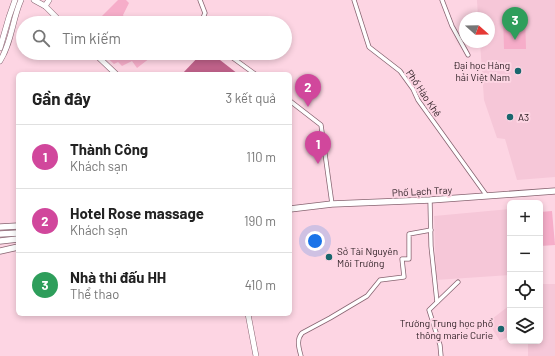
<!DOCTYPE html>
<html lang="vi">
<meta charset="utf-8">
<style>
:root{--surface:#fff;--page:#f2f2f2;--text:#222;--muted:#767676;--line:#e0e0e0;--accent:#19666d}
body{margin:0;font-family:Barlow,sans-serif;background:var(--page);color:var(--text)}
.controls{position:absolute;right:12px;bottom:12px;display:grid;overflow:hidden;border-radius:6px;box-shadow:0 2px 6px #0003}
.controls button{width:36px;height:36px;display:grid;place-items:center;padding:0;border:0;border-bottom:1px solid var(--line);background:var(--surface);color:var(--text);font:20px sans-serif}
.compass{position:absolute;left:459px;top:12px;width:36px;height:36px;border-radius:50%;background:var(--surface);box-shadow:0 2px 6px #0003;rotate:110deg}
.you{position:absolute;left:315px;top:241px;width:14px;height:14px;margin:-10px;border:3px solid #fff;border-radius:50%;background:#1a73e8;box-shadow:0 0 0 6px #1a73e833}
.badge{display:grid;place-items:center;width:26px;height:26px;border-radius:50%;background:var(--accent);color:#fff;font-size:13px;font-weight:700}
.pin{position:absolute;translate:-50% -33px;filter:drop-shadow(0 1px 2px #0008)}
.pin::after{content:'';position:absolute;top:21px;width:14px;height:12px;background:inherit;clip-path:polygon(0 0,100% 0,50% 100%)}
.list{margin:0;padding:0;list-style:none}
h2{display:flex;justify-content:space-between;align-items:center;height:52px;margin:0;padding:0 16px;font-size:17px}
h2 small{font-size:13px;font-weight:400;color:var(--muted)}
.list li{display:grid;grid-template-columns:26px 1fr auto;gap:12px;align-items:center;box-sizing:border-box;height:64px;padding:0 16px;border-top:1px solid var(--line)}
.list b{display:block;font-size:15px;white-space:nowrap}
.list p{margin:0;font-size:13px;white-space:nowrap;color:var(--muted)}
.list em{font-size:13px;font-style:normal;color:var(--muted)}
.icon{flex:none;width:22px;height:22px;fill:none;stroke:currentColor;stroke-width:2;stroke-linecap:round;stroke-linejoin:round}
.map{position:relative;flex:none;width:555px;height:356px;overflow:hidden}
.search{position:absolute;background:var(--surface);box-shadow:0 2px 6px #0003;left:16px;top:16px;width:276px;height:44px;display:flex;align-items:center;gap:10px;box-sizing:border-box;padding:0 14px;border-radius:22px;color:var(--muted);font-size:15px}
.panel{position:absolute;background:var(--surface);box-shadow:0 2px 6px #0003;left:16px;top:72px;width:276px;height:244px;border-radius:6px}
.map>svg:first-child{display:block}
</style>
<div class="map">
<svg width="555" height="356" viewBox="0 0 555 356">
<rect width="100%" height="100%" fill="#fdd5e3"/>
<g fill="#f6c7d8">
<path d="M477,0H555V177L517,180L505,139L497,138L484,100L480,42H489V18H478Z"/>
<path d="M510,209V275L436,280L434,216Z"/>
<path d="M540,284H555V356H528V341H540Z"/>
<path d="M510,305V336L500,341L488,322Z"/>
</g>
<g fill="#f6adc9">
<path d="M118,0H126L129,3L123,15L127,23H95Z"/>
<path d="M525,15L526,49H504L503,16Z"/>
<path d="M102,53H147L150,58L137,68L132,61L122,66L118,62L114,64Z"/>
<path d="M552,211L555,245L540,246V212Z"/>
</g>
<path fill="#c0628a" d="M202,53H211L238,74H182Z"/>
<g fill="none" stroke-linecap="round" stroke-linejoin="round">
<defs>
<g id="street">
<path d="M200,0L205,13L201,23"/>
<path d="M354,0L369,47L400,71L413,89L418,100L487,196"/>
<path d="M442,0L452,26L468,55"/>
<path d="M226,53L255,74"/>
<path d="M290,101L321,125L332,204"/>
<path d="M430,200L431,246L437,302"/>
<path d="M301,356C299,348 296,340 302,333L330,318L367,296L380,280L404,277L402,259H409V234L431,230"/>
<path d="M441,356L440,345L429,310L458,282"/>
</g>
<g id="secondary">
<path d="M34,0L45,6L62,23"/>
<path d="M45,6L49,0"/>
<path d="M0,48L9,17L15,0"/>
<path d="M94,53L116,74"/>
<path d="M0,61C12,42 12,20 21,0"/>
<path d="M248,314L256,356"/>
</g>
<g id="primary">
<path d="M290,209L332,204L430,200L555,191"/>
<path d="M0,227L18,226"/>
<path d="M0,234L18,233"/>
<path d="M0,241L18,239"/>
<path d="M0,251L18,247"/>
</g>
</defs>
<use href="#street" stroke="#876471" stroke-width="5"/>
<use href="#secondary" stroke="#876471" stroke-width="6"/>
<use href="#primary" stroke="#876471" stroke-width="7"/>
<use href="#street" stroke="#fff" stroke-width="3.5"/>
<use href="#secondary" stroke="#fff" stroke-width="5"/>
<use href="#primary" stroke="#fff" stroke-width="5.5"/>
</g>
<g fill="#19666d" stroke="#fdd5e3" stroke-width="1.5">
<circle cx="518" cy="71" r="4"/>
<circle cx="510" cy="117" r="4"/>
<circle cx="329" cy="257" r="4"/>
<circle cx="501" cy="329" r="4"/>
</g>
<g text-anchor="middle" dominant-baseline="central" stroke-width="4" stroke-linejoin="round" paint-order="stroke">
<g font-size="10" fill="#2a1c21" stroke="#fdd5e3" text-anchor="end">
<text x="510" y="65">Đại học Hàng<tspan x="510" dy="12">hải Việt Nam</tspan></text>
<text x="518" y="117" text-anchor="start">A3</text>
<text x="337" y="251" text-anchor="start">Sở Tài Nguyên<tspan x="337" dy="12">Môi Trường</tspan></text>
<text x="493" y="323">Trường Trung học phổ<tspan x="493" dy="12">thông marie Curie</tspan></text>
</g>
<g font-size="10" fill="#2a1c21" stroke="#fdd5e3">
<text transform="translate(424 93) rotate(56)">Phố Hào Khê</text>
<text transform="translate(422 191) rotate(-3)">Phố Lạch Tray</text>
</g>
</g>
</svg>
<div class="controls">
<button>+</button>
<button>−</button>
<button><svg class="icon" aria-label="locate" viewBox="0 0 24 24"><circle cx="12" cy="12" r="6"/><path d="M12 2v4M12 18v4M2 12h4M18 12h4"/></svg></button>
<button><svg class="icon" aria-label="layers" viewBox="0 0 24 24"><path d="M12 4l9 5-9 5-9-5zM3 14l9 5 9-5"/></svg></button>
</div>
<svg class="compass" viewBox="-18 -18 36 36"><path d="M0-13l5 13h-10z" fill="#e53935"/><path d="M0 13l5-13h-10z" fill="#767676"/></svg>
<div class="you"></div>
<div class="pin badge" style="left:318px;top:164px;background:#d1479c">1</div>
<div class="pin badge" style="left:308px;top:107px;background:#d1479c">2</div>
<div class="pin badge" style="left:515px;top:40px;background:#2e9e5b">3</div>
<div class="search"><svg class="icon" aria-label="search" viewBox="0 0 24 24"><circle cx="10" cy="10" r="6"/><path d="M15 15l6 6"/></svg>Tìm kiếm</div>
<section class="panel">
<h2>Gần đây<small>3 kết quả</small></h2>
<ul class="list">
<li><span class="badge" style="background:#d1479c">1</span><div><b>Thành Công</b><p>Khách sạn</p></div><em>110 m</em></li>
<li><span class="badge" style="background:#d1479c">2</span><div><b>Hotel Rose massage</b><p>Khách sạn</p></div><em>190 m</em></li>
<li><span class="badge" style="background:#2e9e5b">3</span><div><b>Nhà thi đấu HH</b><p>Thể thao</p></div><em>410 m</em></li>
</ul>
</section>
</div>
